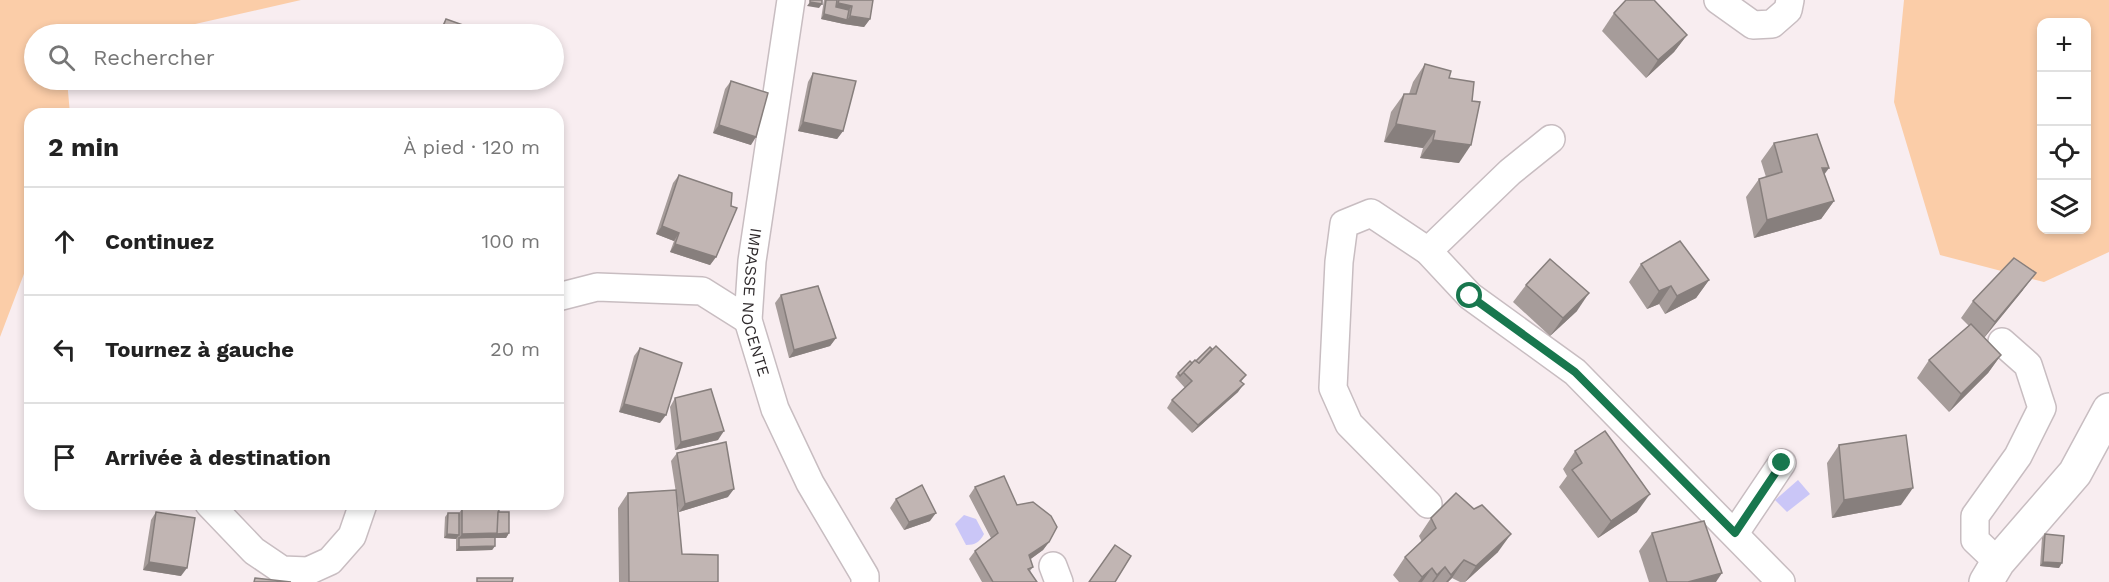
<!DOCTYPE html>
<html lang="fr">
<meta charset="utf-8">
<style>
:root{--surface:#fff;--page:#f6f6f6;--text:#222;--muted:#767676;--line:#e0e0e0}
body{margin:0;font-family:"Work Sans",sans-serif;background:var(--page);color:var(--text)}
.controls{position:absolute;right:18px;top:18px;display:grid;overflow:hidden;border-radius:12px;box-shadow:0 3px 9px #0003}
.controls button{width:54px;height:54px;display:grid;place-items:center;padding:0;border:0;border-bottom:2px solid var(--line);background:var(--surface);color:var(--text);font:30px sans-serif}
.stop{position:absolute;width:18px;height:18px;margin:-14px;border:4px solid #18774e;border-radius:50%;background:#fff}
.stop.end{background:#18774e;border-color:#fff;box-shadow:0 2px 6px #0008}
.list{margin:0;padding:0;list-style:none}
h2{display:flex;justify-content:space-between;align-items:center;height:78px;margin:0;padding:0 24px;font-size:26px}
h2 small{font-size:20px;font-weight:400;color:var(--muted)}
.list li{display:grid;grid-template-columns:39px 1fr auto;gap:18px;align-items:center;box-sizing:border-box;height:108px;padding:0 24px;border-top:2px solid var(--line)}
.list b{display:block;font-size:22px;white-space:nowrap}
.list em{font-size:20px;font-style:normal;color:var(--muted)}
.icon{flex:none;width:33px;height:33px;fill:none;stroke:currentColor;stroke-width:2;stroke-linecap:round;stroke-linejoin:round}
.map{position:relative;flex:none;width:2109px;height:582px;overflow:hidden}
.search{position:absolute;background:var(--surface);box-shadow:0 3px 9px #0003;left:24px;top:24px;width:540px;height:66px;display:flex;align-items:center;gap:15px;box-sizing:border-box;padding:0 21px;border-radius:33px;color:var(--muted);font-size:22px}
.panel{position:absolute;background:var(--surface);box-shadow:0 3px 9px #0003;left:24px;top:108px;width:540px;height:402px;border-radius:18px}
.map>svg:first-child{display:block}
</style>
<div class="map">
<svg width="2109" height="582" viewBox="0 0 2109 582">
<rect width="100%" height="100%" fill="#f8edf0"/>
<g fill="#fbcda8" fill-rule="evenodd">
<path d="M0,0H301L151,34H34V80H67L70,114H30V258L0,337Z"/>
<path d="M1904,0H2109V252L2044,282L1940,255L1894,102ZM2042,22H2086V230H2042Z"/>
</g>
<g fill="#cac6f7">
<path d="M1798,480L1810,494L1787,512L1775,500Z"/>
<path d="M964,515L976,519L984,534C980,542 975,545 966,545L955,524Z"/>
</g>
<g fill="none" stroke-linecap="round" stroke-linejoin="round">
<defs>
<g id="minor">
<path id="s1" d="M791,0L752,261L748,320L775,409L810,483L865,576V582"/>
<path d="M1718,0L1753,25L1772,24L1788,10L1790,0"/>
<path d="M1428,251L1510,172L1551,139"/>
<path d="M558,297L597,287L702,291L748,320"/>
<path d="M209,504L254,551L282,570L308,571L330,561L352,536L363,504"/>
<path d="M1428,504L1349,424L1333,388L1339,262L1344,224L1371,213L1428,251L1470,296L1575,372L1781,582"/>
<path d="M1735,533L1782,463"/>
<path d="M1998,562L1975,540V516L2018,456L2042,408L2028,365L2002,342"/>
<path d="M1053,566L1059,582"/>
</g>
<path id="major" d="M1986,582L1998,562L2075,473L2109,410"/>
</defs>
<use href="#minor" stroke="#c8bdc1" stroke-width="30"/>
<use href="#major" stroke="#c8bdc1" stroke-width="36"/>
<use href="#minor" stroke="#fff" stroke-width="27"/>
<use href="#major" stroke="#fff" stroke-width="33"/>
</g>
<g fill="#a69c9a">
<path d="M824,0H873L870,19L864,27L844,24L821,19Z"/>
<path d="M1614,13L1687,35L1674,52L1646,78L1602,31Z"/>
<path d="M446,19L488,34H438L441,27Z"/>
<path d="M1425,64L1449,78L1459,163L1420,158L1423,148L1384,142L1391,112L1404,94H1409L1413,82Z"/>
<path d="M813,73L843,131L837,139L798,131L808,82Z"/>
<path d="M731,81L751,145L713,133L725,89Z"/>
<path d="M1774,143L1824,174L1834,201L1821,219L1754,238L1746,197L1759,179L1766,177L1761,161Z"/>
<path d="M679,175L731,206L716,257L710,265L670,252L674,241L656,234L673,183Z"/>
<path d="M1641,264L1709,280L1696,298L1665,314L1659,304L1647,309L1629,282Z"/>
<path d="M1526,285L1577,311L1550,336L1513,302Z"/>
<path d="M2023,290L1984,338L2001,355L1988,373L1949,412L1917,378L1929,360L1969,326L1961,318L1973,301Z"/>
<path d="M781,295L836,338L830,346L789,358L775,303Z"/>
<path d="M640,348L660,423L619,412L634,356Z"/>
<path d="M1192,363L1246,375L1241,382L1238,392L1192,433L1167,408L1172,400L1185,388L1175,377L1178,373Z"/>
<path d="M675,398L718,440L675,450L670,407Z"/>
<path d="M1839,445L1901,505L1832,518L1827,463Z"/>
<path d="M1575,451L1637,512L1598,538L1559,487L1567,476L1563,469Z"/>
<path d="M677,453L728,497L679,512L671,461Z"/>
<path d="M975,487L1017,505L1049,542L1043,550L1030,559L1033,567L1030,571L1037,582H982L969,559L975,551L991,538L969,496Z"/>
<path d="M628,493L682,554L718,582H619L618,508Z"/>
<path d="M896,499L930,521L904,530L890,508Z"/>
<path d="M462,509L498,512L509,533L506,538H495V546L492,550L456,551V539L444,538L445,517L448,513H459Z"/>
<path d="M156,512L181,576L143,570L151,520Z"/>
<path d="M1431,518L1498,552L1465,582H1460L1452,578L1448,582H1399L1393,575L1405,557L1422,542L1419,536Z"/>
<path d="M1652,533L1716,582H1649L1639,551Z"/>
<path d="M2045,534L2059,568L2040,566L2042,538Z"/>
</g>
<g fill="#877f7d">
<path d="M810,2L822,4L819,8L807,6Z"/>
<path d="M838,3L852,6L846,14L833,12Z"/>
<path d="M824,14L847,20L850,16L870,19L864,27L844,24L821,19Z"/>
<path d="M1687,35L1674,52L1646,78L1658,60Z"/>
<path d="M450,80H477L480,81L475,89Z"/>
<path d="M803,122L843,131L837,139L798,131Z"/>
<path d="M1396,124L1435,131L1423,148L1384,142Z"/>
<path d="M719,125L756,137L751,145L713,133Z"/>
<path d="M1433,140L1471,145L1459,163L1420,158Z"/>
<path d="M1822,168H1829L1816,186Z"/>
<path d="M1834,201L1821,219L1754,238L1767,220Z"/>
<path d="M662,226L679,233L674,241L656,234Z"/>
<path d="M675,244L716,257L710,265L670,252Z"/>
<path d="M2036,273L2023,290L1983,339L1995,322Z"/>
<path d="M1709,280L1696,298L1665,314L1677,296Z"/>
<path d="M1671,286L1659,304L1647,309L1659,291Z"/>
<path d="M1589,293L1577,311L1550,336L1563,318Z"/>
<path d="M836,338L830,346L789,358L794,350Z"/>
<path d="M2001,355L1988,373L1949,412L1961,394Z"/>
<path d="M1244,384L1238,392L1192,433L1198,425Z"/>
<path d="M624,404L666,415L660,423L619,412Z"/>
<path d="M724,431L718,440L675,450L681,442Z"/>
<path d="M1913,488L1901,505L1832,518L1844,500Z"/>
<path d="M734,489L728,497L679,512L685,504Z"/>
<path d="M1650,494L1637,512L1598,538L1611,521Z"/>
<path d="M936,513L930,521L904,530L909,522Z"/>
<path d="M509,533L506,538H459L462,534Z"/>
<path d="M447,534L459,535L456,539L444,538Z"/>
<path d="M1511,534L1498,552L1465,582L1476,566Z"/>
<path d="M1049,542L1043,550L1024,564L1029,555Z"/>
<path d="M495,546L492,550L456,551L459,547Z"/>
<path d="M1464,560L1452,578L1448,582H1446Z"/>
<path d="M149,562L187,568L181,576L143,570Z"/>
<path d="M2043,562L2062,563L2059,568L2040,566Z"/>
<path d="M1445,567L1434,582H1432L1437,575Z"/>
<path d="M1432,568L1422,582H1418L1422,577Z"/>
<path d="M1722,573L1716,582H1688Z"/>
</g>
<g fill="#c1b5b3" stroke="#877f7d" stroke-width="1.5">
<path d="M810,0H822V4L810,2Z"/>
<path d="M826,0H837L836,7L849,10L847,20L824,14Z"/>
<path d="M839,0H873L870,19L850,16L852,6L838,3Z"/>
<path d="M1626,0H1654L1687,35L1658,60L1614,13Z"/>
<path d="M446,19L488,34H440Z"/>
<path d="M1425,64L1451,71L1449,78L1474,82L1472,101L1480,102L1471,145L1433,140L1435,131L1396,124L1404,94H1416Z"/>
<path d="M813,73L856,81L843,131L803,122Z"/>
<path d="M731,81L768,93L756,137L719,125Z"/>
<path d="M1817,134L1829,168H1822L1834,201L1767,220L1759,179L1782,172L1774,143Z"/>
<path d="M679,175L732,193L731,206L737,208L716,257L675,244L679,233L662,226Z"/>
<path d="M1680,241L1709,280L1677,296L1671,286L1659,291L1641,264Z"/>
<path d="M2014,258L2036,273L1995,322L1973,301Z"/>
<path d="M1550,259L1589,293L1563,318L1526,285Z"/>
<path d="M818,286L836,338L794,350L781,295Z"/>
<path d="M1971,324L2001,355L1961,394L1929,360Z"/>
<path d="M1216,346L1246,375L1240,381L1244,384L1198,425L1172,400L1192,381L1183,372L1195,360L1199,363Z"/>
<path d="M1210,347L1212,349L1199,363L1196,361Z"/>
<path d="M640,348L682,363L666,415L624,404Z"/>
<path d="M1190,361L1192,363L1180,376L1178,373Z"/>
<path d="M711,389L724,431L681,442L675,398Z"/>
<path d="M1605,431L1650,494L1611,521L1572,470L1582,463L1575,451Z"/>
<path d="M1906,435L1913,488L1844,500L1839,445Z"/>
<path d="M726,442L734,489L685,504L677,453Z"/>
<path d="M1004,476L1017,505L1033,502L1051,516L1057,527L1049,542L1029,555L1033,567L1028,569L1037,582H993L975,551L998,533L975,487Z"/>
<path d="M922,485L936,513L909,522L896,499Z"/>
<path d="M676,490L682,554L718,555V582H629L628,493Z"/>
<path d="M1456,493L1474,509L1482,505L1511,534L1476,566L1464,560L1451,575L1445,567L1437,575L1432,568L1422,577L1405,557L1436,528L1431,518Z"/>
<path d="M499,508L498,533L462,534V509Z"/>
<path d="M156,512L195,518L187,568L149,562Z"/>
<path d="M498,512H509V533L497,534Z"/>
<path d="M448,513H459V535L447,534Z"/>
<path d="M1704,521L1722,573L1688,582H1667L1652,533Z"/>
<path d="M2045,534L2064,536L2062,563L2043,562Z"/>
<path d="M495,537V546L459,547V538Z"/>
<path d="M1115,545L1131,556L1115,582H1089Z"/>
<path d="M255,578L291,582H254Z"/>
<path d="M477,578H513L512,582H477Z"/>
</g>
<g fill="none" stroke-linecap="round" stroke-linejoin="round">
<path stroke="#18774e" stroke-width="8" d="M1470,296L1575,372L1735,533L1782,463"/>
</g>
<g text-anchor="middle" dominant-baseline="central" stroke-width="4.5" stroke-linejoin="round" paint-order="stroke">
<g font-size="16" fill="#2e292b" stroke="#fffdfd">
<text stroke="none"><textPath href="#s1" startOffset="306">IMPASSE NOCENTE</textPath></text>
</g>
</g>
</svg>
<div class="controls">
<button>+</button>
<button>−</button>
<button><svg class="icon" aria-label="locate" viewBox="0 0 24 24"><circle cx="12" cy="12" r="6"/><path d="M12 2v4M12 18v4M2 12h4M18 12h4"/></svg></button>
<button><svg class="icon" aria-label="layers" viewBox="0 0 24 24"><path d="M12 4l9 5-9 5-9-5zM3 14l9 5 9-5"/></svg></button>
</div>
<div class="stop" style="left:1470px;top:296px"></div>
<div class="stop end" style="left:1782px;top:463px"></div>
<div class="search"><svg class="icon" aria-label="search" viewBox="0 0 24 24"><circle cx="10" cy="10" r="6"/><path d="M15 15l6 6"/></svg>Rechercher</div>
<section class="panel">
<h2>2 min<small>À pied · 120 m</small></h2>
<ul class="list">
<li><svg class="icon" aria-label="ahead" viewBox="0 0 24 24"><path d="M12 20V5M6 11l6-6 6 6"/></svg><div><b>Continuez</b></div><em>100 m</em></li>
<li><svg class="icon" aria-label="left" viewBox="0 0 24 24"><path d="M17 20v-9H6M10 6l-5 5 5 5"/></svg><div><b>Tournez à gauche</b></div><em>20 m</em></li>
<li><svg class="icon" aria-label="arrive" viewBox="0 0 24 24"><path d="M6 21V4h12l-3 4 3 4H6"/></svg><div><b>Arrivée à destination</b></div></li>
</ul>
</section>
</div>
